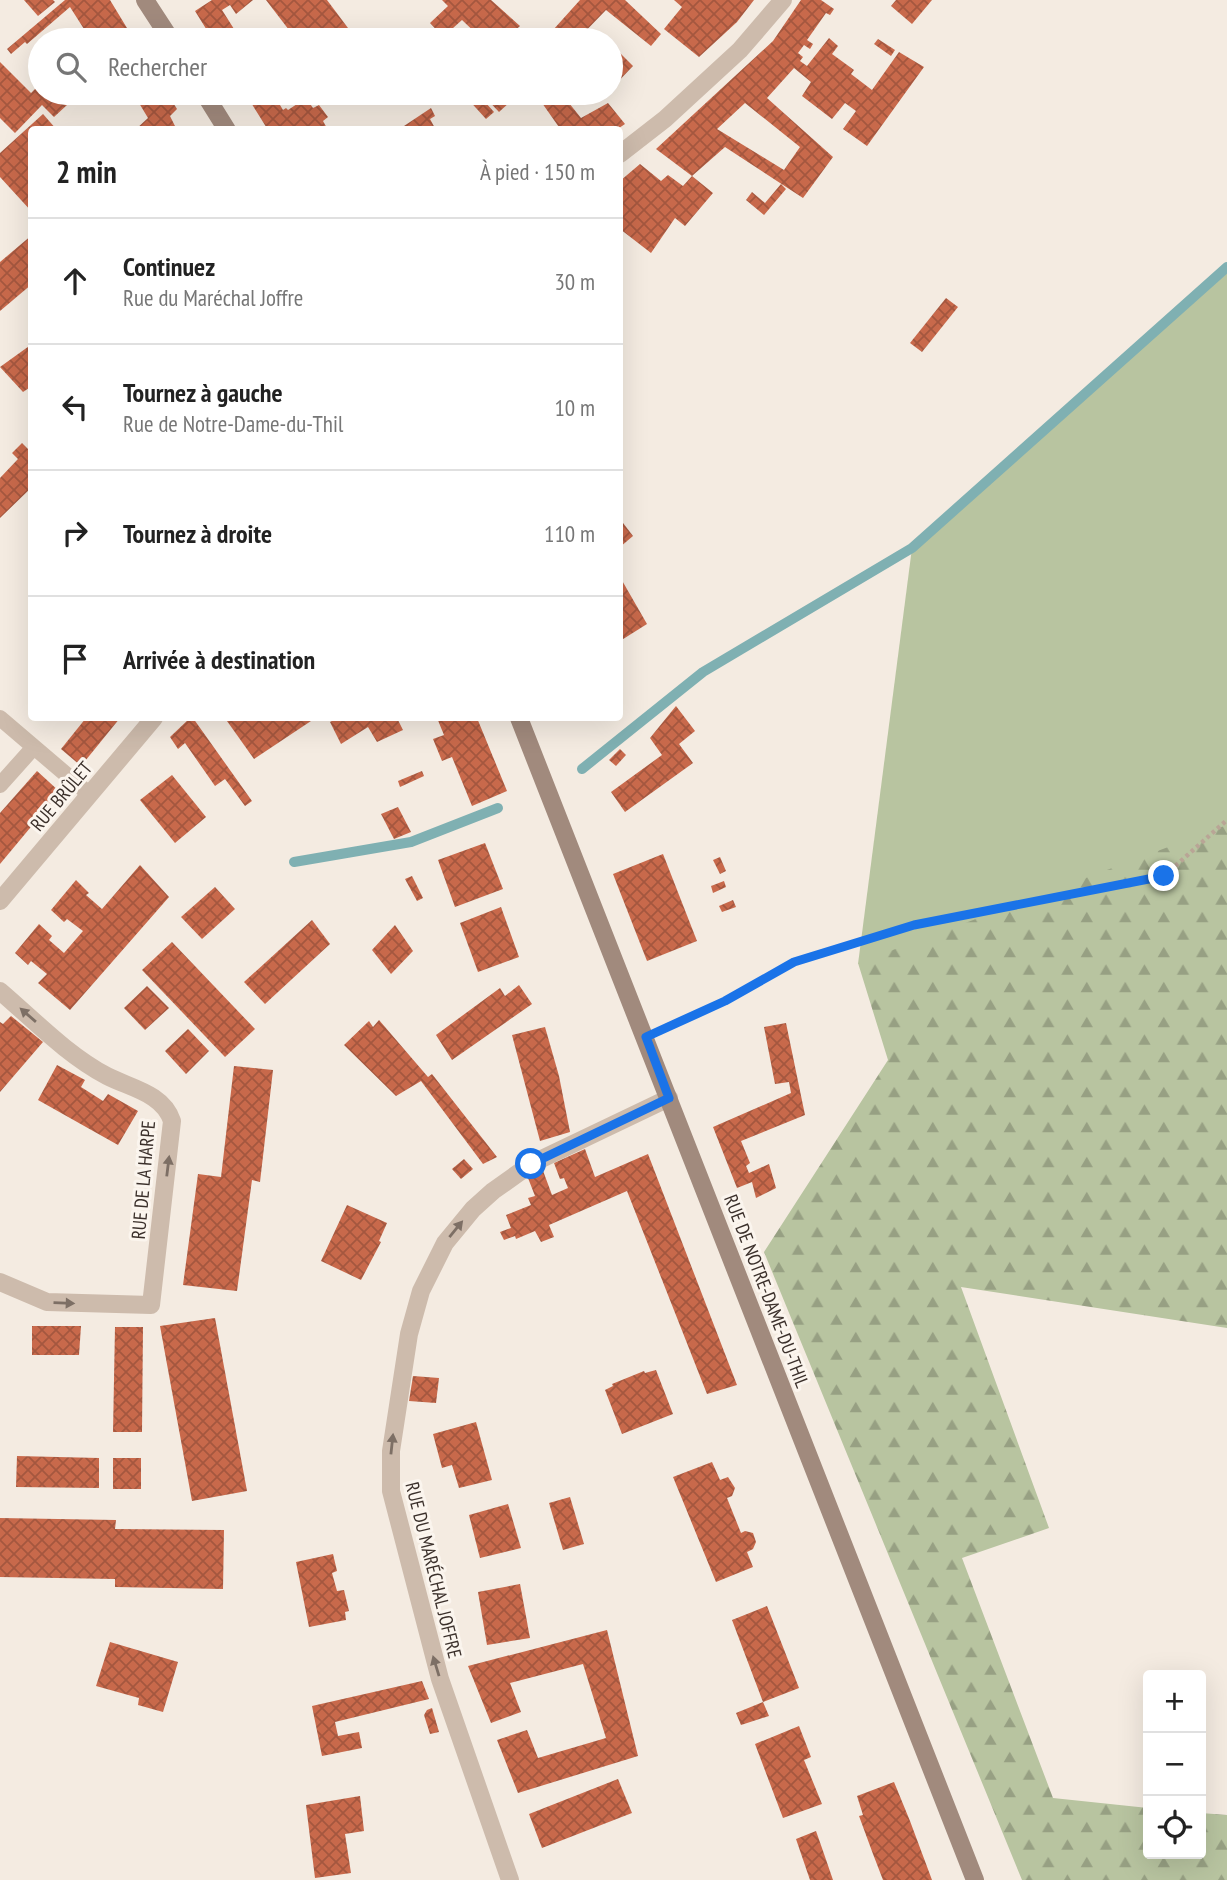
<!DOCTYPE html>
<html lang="fr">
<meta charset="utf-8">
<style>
:root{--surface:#fff;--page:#f2f2f2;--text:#222;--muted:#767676;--line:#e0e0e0}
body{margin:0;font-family:"PT Sans Narrow",sans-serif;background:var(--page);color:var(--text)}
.controls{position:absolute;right:21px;bottom:21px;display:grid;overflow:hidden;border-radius:7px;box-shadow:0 7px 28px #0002}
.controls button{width:63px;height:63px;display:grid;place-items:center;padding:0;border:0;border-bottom:2px solid var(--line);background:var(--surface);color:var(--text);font:35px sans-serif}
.stop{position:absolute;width:21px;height:21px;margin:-16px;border:5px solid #1a73e8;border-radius:50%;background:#fff}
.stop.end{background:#1a73e8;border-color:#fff;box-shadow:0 2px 7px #0008}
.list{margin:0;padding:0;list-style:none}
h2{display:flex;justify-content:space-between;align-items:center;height:91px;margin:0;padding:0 28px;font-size:30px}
h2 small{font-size:23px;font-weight:400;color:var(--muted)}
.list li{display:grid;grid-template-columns:46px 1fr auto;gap:21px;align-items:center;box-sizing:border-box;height:126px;padding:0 28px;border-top:2px solid var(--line)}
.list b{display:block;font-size:26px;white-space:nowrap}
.list p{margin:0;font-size:23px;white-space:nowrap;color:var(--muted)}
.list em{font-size:23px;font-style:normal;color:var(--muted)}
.icon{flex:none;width:38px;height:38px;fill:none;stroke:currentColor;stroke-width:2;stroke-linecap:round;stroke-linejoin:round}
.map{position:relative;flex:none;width:1227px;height:1880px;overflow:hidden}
.search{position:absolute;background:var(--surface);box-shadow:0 7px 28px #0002;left:28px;top:28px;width:595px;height:77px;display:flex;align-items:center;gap:18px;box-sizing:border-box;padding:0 24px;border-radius:38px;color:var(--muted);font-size:26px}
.panel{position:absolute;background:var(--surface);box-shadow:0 7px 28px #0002;left:28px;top:126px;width:595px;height:595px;border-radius:7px}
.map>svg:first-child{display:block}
</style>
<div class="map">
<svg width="1227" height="1880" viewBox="0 0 1227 1880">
<defs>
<pattern id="forest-firs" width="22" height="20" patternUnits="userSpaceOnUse" patternTransform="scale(1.75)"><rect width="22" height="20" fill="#b8c4a0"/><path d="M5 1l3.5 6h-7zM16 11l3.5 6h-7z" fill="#97a083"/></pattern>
<pattern id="building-cross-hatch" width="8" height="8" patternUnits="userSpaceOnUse" patternTransform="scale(1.75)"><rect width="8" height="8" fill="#c8694b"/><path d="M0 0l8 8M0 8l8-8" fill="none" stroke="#a4573f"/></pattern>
</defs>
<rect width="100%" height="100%" fill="#f4ebe1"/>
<path fill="#b8c4a0" d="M1227,273V826L858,964L912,548Z"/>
<path fill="url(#forest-firs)" d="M1227,825V1328L961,1287L1049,1528L962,1558L1053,1798L1148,1808V1854H1201V1813L1227,1815V1880H1022L764,1252L888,1060L858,963Z"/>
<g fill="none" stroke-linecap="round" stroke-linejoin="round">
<g stroke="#7fb0b2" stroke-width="10">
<path d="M582,769L703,672L912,548L1227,267"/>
<path d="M294,862L411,842L498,808"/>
</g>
</g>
<g fill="url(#building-cross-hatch)" fill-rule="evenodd">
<path d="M24,0H53L55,2L38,16Z"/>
<path d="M65,0H110L130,33L113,40H73L84,29L70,7L27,44L25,42L11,54L7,49Z"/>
<path d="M212,0H253L236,14L230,5L222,10L241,40H213L195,11Z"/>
<path d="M266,0H327L357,40H272L289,30Z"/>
<path d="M442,0H491L520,26L505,40H483L462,20L443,37L430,23L448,6Z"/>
<path d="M580,0H625L661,34L651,46L606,10L577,40L566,30L557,40H544Z"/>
<path d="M674,0H754L737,22L699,57L664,29L682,7Z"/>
<path d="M801,0H821L834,9L830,15L826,13L807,40L813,44L810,49L804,45L798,53L803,57L800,61L807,66L829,38L838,46L832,54L854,70L851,74L872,90L899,52L924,67L867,146L843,129L856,111L845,103L832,119L802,96L811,82L794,68L767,98L833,157L803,198L725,147L692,176L656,149L773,41ZM745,103L800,147L784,170L717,129Z"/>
<path d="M896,0H932L912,24L891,6Z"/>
<path d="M422,29L432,40H409Z"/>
<path d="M878,39L895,50L891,56L874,44Z"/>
<path d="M611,44L633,66L611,89Z"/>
<path d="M0,62L31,93L40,84V93H80L54,117L42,105L15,133L0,118Z"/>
<path d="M133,93H167L177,109L170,116L177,130H135L148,118Z"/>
<path d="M245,93H277L274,95L283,110L286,108L288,110L306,98L313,108L319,105L328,117L323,121L328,130H268Z"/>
<path d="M377,93H393L382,102Z"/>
<path d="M470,93H477L494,112L486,119L466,97Z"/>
<path d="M481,93H520L499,112Z"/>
<path d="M535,93H561L581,118L608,103L625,124L616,130H561Z"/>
<path d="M431,108L435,116L430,119L436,130H402L401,128Z"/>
<path d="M43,114L57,130H32V212L0,177V153Z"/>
<path d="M640,164L661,181L668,175L683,186L692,176L713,193L685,226L675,218L651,253L620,229V181Z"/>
<path d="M781,184L786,189L764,215L746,200L752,192L765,203Z"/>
<path d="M32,235V284L0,311V262Z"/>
<path d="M946,298L958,307L922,352L910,343Z"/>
<path d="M32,344V386L23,392L0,367Z"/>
<path d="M22,443L32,453V487L0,518V478L18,459L12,453Z"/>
<path d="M620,519L633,536L620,547Z"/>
<path d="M620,577L647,624L620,641Z"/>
<path d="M676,706L695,731L679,744L693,763L625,812L611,792L662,755L650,738Z"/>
<path d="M86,718H120L81,766L61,749Z"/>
<path d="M190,718H193L252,801L245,806L225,779L215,786L185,743L178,749L170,737Z"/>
<path d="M232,718H309L311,721L254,759L227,721Z"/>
<path d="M337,718H397L403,730L377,742L368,727L341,744L330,722Z"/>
<path d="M437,718H477L507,791L472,806L452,757L442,761L433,739L444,735Z"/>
<path d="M620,749L626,755L616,766L609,760Z"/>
<path d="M37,771L60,792L0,864V813Z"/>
<path d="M422,771L424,776L400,787L398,781Z"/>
<path d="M172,775L206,817L175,843L140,800Z"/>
<path d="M398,807L411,832L394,839L381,814Z"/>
<path d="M485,843L503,889L455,907L438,860Z"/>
<path d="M663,854L697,941L647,961L613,874Z"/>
<path d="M720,857L726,871L720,874L713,860Z"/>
<path d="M140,865L169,897L70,1010L38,983L47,974L31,961L28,965L15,953L39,924L52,936L49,940L64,953L83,931L67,919L64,922L51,910L76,880L89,893L86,895L102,909Z"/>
<path d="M412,876L423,898L417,901L405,879Z"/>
<path d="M724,881L726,887L713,893L711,886Z"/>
<path d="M215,887L235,909L202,939L181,917Z"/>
<path d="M733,900L736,907L722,912L719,906Z"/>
<path d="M501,907L519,957L478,972L460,923Z"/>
<path d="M312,920L330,944L265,1004L244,982Z"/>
<path d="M395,925L413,951L391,974L372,950Z"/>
<path d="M172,942L255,1029L225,1057L142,970Z"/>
<path d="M519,985L532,1004L452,1060L436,1035L500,988L505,996Z"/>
<path d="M147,986L169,1008L145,1030L124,1008Z"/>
<path d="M11,1016L43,1042L0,1092V1022L3,1024Z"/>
<path d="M379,1020L428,1077L432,1074L497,1157L483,1164L421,1081L396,1096L344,1045L369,1021L373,1027Z"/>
<path d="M786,1023L805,1115L741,1141L750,1163L746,1166L749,1173L769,1164L776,1188L756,1198L752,1182L737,1188L713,1127L791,1093L789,1082L775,1084L764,1027Z"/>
<path d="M545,1027L559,1076L570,1132L540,1141L512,1035Z"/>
<path d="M188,1029L209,1051L186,1074L165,1051Z"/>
<path d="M57,1065L85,1080L81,1087L103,1101L108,1094L138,1111L118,1145L38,1100Z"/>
<path d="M234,1066L273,1070L260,1182L252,1180L237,1291L183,1285L198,1174L221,1177Z"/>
<path d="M585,1149L595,1177L648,1154L737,1385L707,1394L627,1191L549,1225L554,1237L541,1242L535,1231L516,1239L515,1236L504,1240L500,1232L511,1228L506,1215L531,1205L528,1198L535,1196L528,1178L542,1168L552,1195L568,1188L564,1178L560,1179L554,1163Z"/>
<path d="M464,1159L473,1169L461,1179L452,1169Z"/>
<path d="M347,1205L387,1223L379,1241L381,1242L361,1280L321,1261Z"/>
<path d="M215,1318L247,1491L192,1501L160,1326Z"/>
<path d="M32,1326H81L79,1355H32Z"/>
<path d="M115,1327H143L142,1432H113Z"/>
<path d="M656,1370L673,1414L622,1434L605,1390L613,1386L612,1384L644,1371L645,1373Z"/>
<path d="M413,1376L439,1378L436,1403L409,1401Z"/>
<path d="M476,1422L492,1480L459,1488L452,1465L442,1468L433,1434Z"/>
<path d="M17,1456L99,1458V1488L16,1487Z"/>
<rect x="113" y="1458" width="28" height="31"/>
<path d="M712,1462L720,1480L728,1477L735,1488L732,1496L727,1498L741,1533L745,1531L753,1533L756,1542L753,1549L747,1552L753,1567L716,1582L673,1477Z"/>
<path d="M570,1497L584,1544L563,1550L549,1503Z"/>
<path d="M508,1504L521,1548L480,1558L469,1515Z"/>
<path d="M0,1518L116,1520L115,1529L224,1530L223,1589L115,1587V1579L0,1577Z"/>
<path d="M333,1554L337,1571L332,1573L337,1591L344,1590L349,1611L345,1612L346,1620L309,1627L296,1562Z"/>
<path d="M520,1584L530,1638L487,1645L478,1592Z"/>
<path d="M767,1606L799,1688L763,1702L769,1716L741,1725L736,1713L763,1702L732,1620Z"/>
<path d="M607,1630L638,1756L518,1793L497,1740L527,1730L538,1758L606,1738L583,1664L510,1683L521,1712L491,1723L468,1666Z"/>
<path d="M110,1642L178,1662L163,1712L138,1705L139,1698L96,1686Z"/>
<path d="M422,1681L429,1699L335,1722L338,1736L359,1732L362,1748L322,1756L312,1706Z"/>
<path d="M432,1708L439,1732L430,1734L424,1715L427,1710Z"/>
<path d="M799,1726L811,1757L804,1760L822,1804L783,1818L755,1744Z"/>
<path d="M618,1779L632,1813L542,1848L529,1814Z"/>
<path d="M894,1782L910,1821L932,1880H883L873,1854L859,1816L863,1815L857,1796Z"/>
<path d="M360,1796L364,1831L345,1834L351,1873L315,1878L306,1805Z"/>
<path d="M816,1831L823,1851L833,1880H810L796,1839Z"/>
</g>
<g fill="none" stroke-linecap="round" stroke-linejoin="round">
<path stroke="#b9a596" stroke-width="4.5" stroke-dasharray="3.5 3.5" stroke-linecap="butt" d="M666,1026L725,1001L794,962L914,925L1164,876L1227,820"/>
<g stroke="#cdbbac" stroke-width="16">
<path d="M0,718L89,794"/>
<path d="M0,785L33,748"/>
</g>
<g stroke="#cdbbac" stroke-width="18">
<path d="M620,154L665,119L740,50L783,0"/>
<path d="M0,901L154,718"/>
<path d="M0,991C34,1020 67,1055 107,1076C130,1088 163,1093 172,1121L151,1305L47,1302L0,1282"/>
<path d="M510,1880L440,1679L391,1491V1451L409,1334L421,1291L445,1243L473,1209L493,1191L531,1164L669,1098"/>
</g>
<g stroke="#a18a7d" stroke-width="18">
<path d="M145,0L171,40"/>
<path d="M204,93L227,130"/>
<path d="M519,718L975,1880"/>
</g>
</g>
<defs><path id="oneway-solid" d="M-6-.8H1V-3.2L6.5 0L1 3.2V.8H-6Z" transform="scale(1.75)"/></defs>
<g fill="#7d6f65">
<use href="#oneway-solid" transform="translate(28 1015) rotate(-139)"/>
<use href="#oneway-solid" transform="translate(168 1166) rotate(-83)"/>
<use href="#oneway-solid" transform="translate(456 1229) rotate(-51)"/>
<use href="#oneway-solid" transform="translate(64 1303) rotate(2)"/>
<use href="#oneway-solid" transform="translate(392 1444) rotate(-84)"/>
<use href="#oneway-solid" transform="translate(436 1666) rotate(-107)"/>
</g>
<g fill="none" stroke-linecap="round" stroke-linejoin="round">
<path stroke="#1a73e8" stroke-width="9" d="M531,1164L669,1098L646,1037L725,1001L794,962L914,925L1164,876"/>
</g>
<g text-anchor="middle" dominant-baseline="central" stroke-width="6" stroke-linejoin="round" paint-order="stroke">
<g font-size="19" fill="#3b302b" stroke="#fbf5ee">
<text transform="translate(61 796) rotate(-50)">RUE BRÛLET</text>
<text transform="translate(143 1180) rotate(-85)">RUE DE LA HARPE</text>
<text transform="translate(767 1291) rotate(69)">RUE DE NOTRE-DAME-DU-THIL</text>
<text transform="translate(434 1570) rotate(76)">RUE DU MARÉCHAL JOFFRE</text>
</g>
</g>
</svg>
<div class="controls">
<button>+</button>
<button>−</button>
<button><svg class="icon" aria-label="locate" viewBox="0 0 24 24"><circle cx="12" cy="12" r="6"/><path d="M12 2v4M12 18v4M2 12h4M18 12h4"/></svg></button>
</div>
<div class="stop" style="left:531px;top:1164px"></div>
<div class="stop end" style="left:1164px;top:876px"></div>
<div class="search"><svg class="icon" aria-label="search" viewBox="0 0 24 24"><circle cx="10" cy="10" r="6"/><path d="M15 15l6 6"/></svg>Rechercher</div>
<section class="panel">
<h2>2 min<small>À pied · 150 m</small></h2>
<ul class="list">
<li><svg class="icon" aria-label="ahead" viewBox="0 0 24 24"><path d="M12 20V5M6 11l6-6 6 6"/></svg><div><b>Continuez</b><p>Rue du Maréchal Joffre</p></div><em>30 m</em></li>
<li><svg class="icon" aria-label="left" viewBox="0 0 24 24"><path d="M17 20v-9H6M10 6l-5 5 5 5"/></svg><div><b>Tournez à gauche</b><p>Rue de Notre-Dame-du-Thil</p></div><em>10 m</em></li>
<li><svg class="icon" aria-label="right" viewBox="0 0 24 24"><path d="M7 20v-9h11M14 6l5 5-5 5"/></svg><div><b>Tournez à droite</b></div><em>110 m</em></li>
<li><svg class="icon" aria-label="arrive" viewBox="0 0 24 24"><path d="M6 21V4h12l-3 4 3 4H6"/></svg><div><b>Arrivée à destination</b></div></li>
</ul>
</section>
</div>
